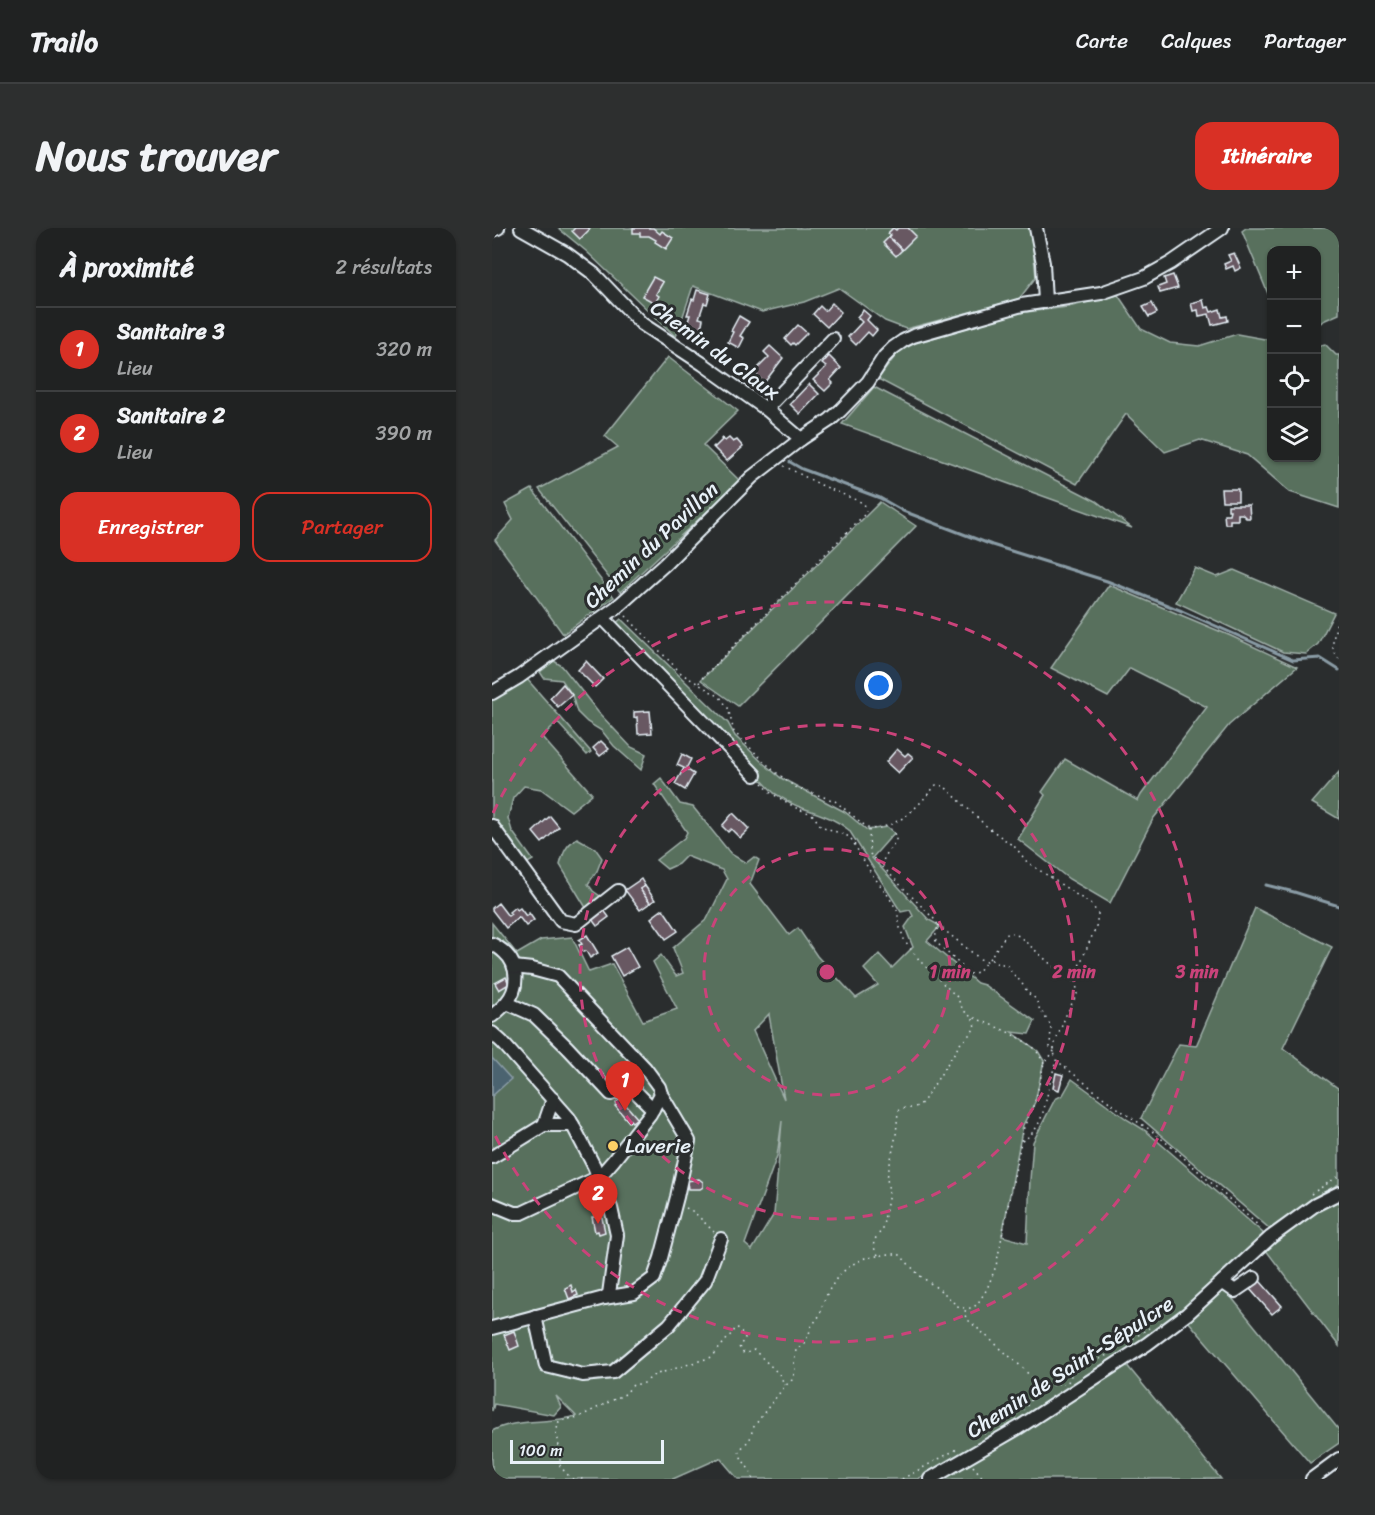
<!DOCTYPE html>
<html lang="fr">
<meta charset="utf-8">
<style>
:root{--surface:#202222;--page:#2d2f2f;--text:#f1f3f6;--muted:#a2a4a5;--line:#3d3f40;--accent:#d93025}
body{margin:0;font-family:Sriracha,sans-serif;background:var(--page);color:var(--text)}
.controls{position:absolute;right:18px;top:18px;display:grid;overflow:hidden;border-radius:12px;box-shadow:0 2px 4px #0004}
.controls button{width:54px;height:54px;display:grid;place-items:center;padding:0;border:0;border-bottom:2px solid var(--line);background:var(--surface);color:var(--text);font:30px sans-serif}
.scale{position:absolute;left:18px;bottom:15px;width:154px;box-sizing:border-box;padding-left:6px;border:3px solid #e8f1f8;border-top:0;font-size:16px;line-height:21px;white-space:nowrap;color:#e8f1f8;-webkit-text-stroke:4px #2a2d2e;paint-order:stroke}
.you{position:absolute;left:387px;top:458px;width:21px;height:21px;margin:-15px;border:4px solid #fff;border-radius:50%;background:#1a73e8;box-shadow:0 0 0 9px #1a73e833}
.badge{display:grid;place-items:center;width:39px;height:39px;border-radius:50%;background:var(--accent);color:#fff;font-size:20px;font-weight:700}
.pin{position:absolute;translate:-50% -50px;filter:drop-shadow(0 2px 3px #0008)}
.pin::after{content:'';position:absolute;top:32px;width:21px;height:18px;background:inherit;clip-path:polygon(0 0,100% 0,50% 100%)}
.list{margin:0;padding:0;list-style:none}
h2{display:flex;justify-content:space-between;align-items:center;height:78px;margin:0;padding:0 24px;font-size:26px}
h2 small{font-size:20px;font-weight:400;color:var(--muted)}
.list li{display:grid;grid-template-columns:39px 1fr auto;gap:18px;align-items:center;box-sizing:border-box;height:84px;padding:0 24px;border-top:2px solid var(--line)}
.list b{display:block;font-size:22px;white-space:nowrap}
.list p{margin:0;font-size:20px;white-space:nowrap;color:var(--muted)}
.list em{font-size:20px;font-style:normal;color:var(--muted)}
.actions{display:flex;gap:12px;padding:18px 24px}
.actions a{flex:1;padding:14px 0;border:2px solid var(--accent);border-radius:18px;text-align:center;font-size:21px;color:var(--accent)}
.actions .main{background:var(--accent);color:#fff}
.icon{flex:none;width:33px;height:33px;fill:none;stroke:currentColor;stroke-width:2;stroke-linecap:round;stroke-linejoin:round}
.map{position:relative;flex:none;width:847px;height:1251px;overflow:hidden;border-radius:18px}
header{display:flex;align-items:center;gap:36px;box-sizing:border-box;height:84px;padding:0 30px;background:var(--surface);border-bottom:2px solid var(--line)}
header strong{font-size:28px}
nav{display:flex;gap:33px;margin-inline-start:auto;font-size:21px}
.intro{display:flex;align-items:center;justify-content:space-between;box-sizing:border-box;height:144px;padding:0 36px}
h1{margin:0;font-size:42px}
.button{padding:15px 27px;border-radius:18px;background:var(--accent);color:#fff;font-size:21px;font-weight:700}
main{display:flex;gap:36px;padding:0 36px}
aside{flex:1;background:var(--surface);border-radius:18px;box-shadow:0 2px 4px #0004}
.map>svg:first-child{display:block}
</style>
<header>
<strong>Trailo</strong>
<nav><a>Carte</a><a>Calques</a><a>Partager</a></nav>
</header>
<div class="intro"><h1>Nous trouver</h1><a class="button">Itinéraire</a></div>
<main>
<aside>
<h2>À proximité<small>2 résultats</small></h2>
<ul class="list">
<li><span class="badge">1</span><div><b>Sanitaire 3</b><p>Lieu</p></div><em>320 m</em></li>
<li><span class="badge">2</span><div><b>Sanitaire 2</b><p>Lieu</p></div><em>390 m</em></li>
</ul>
<div class="actions"><a class="main">Enregistrer</a><a>Partager</a></div>
</aside>
<div class="map">
<svg width="847" height="1251" viewBox="0 0 847 1251">
<rect width="100%" height="100%" fill="#2a2d2e"/>
<filter id="ink" filterUnits="userSpaceOnUse"><feTurbulence type="fractalNoise" baseFrequency=".0167" numOctaves="2"/><feDisplacementMap in="SourceGraphic" scale="12" xChannelSelector="R" yChannelSelector="G"/><feConvolveMatrix kernelMatrix="1 2 1 2 8 2 1 2 1" color-interpolation-filters="sRGB"/></filter>
<g filter="url(#ink)">
<g fill="#58705d" stroke="#a0b0aa" stroke-width="1.5" fill-rule="evenodd">
<path d="M66,0H539L544,49L527,71L414,101L393,93L347,60L312,74L270,84L201,58L184,109L94,23Z"/>
<path d="M754,0H847V86L831,93L825,98L824,22H780L779,73L750,3Z"/>
<path d="M626,67L649,101L678,115L707,118L745,106L778,112H779L780,230H824L825,118L833,116L844,127H847V280L798,264L755,227L708,212L673,224L634,186L585,256L386,151L410,119L526,85L576,79Z"/>
<path d="M176,129L246,183L211,217L248,253L128,364L47,261L126,219L113,208Z"/>
<path d="M382,159L604,273L640,300L350,196Z"/>
<path d="M40,261L122,369L71,406L3,312L21,292L13,276Z"/>
<path d="M388,274L424,298L246,478L209,452Z"/>
<path d="M703,340L725,349L742,342L842,385L826,416L814,426L791,424L684,374Z"/>
<path d="M617,357L739,408L805,439L737,497L661,591L618,675L577,651L526,611L553,567L550,564L573,531L646,573L649,567L715,479L638,440L616,469L559,440Z"/>
<path d="M129,391L236,495L243,508L271,535L289,550L353,584L375,602L395,599L402,605L380,630L437,692L448,698L435,713L485,755L492,757L543,793L537,806L520,804L546,823L552,833L543,874L531,897L510,1008L535,1015L538,952L541,914L563,871L571,867L580,851L636,892L654,903L771,1005L769,1012L690,1084L649,1115L497,1213L426,1251H246L228,1230L181,1251H0V1203C23,1190 58,1196 84,1188L64,1168L69,1179L62,1187L2,1176L0,1183V695L25,726L49,712L80,709L97,744L120,736L151,793L185,781L161,734L169,727L184,748L191,745L181,720L215,691L235,651L230,642L194,628L186,636L175,641L164,632L192,610L195,604L162,556L169,550L188,576L201,579L239,626L254,635L262,629L267,632L258,656L297,707L306,700L325,728L364,770L386,757L372,741L387,726L400,740L421,719L413,699L421,688L418,682L409,684L357,602C341,589 327,586 308,579C299,576 291,570 282,565L122,397ZM277,786V787L292,871L261,803ZM290,893L282,986L260,1022L253,1016L285,928Z"/>
<path d="M62,433L70,438L106,484L139,519L154,526L149,542L122,518L110,503L95,494L85,484L80,467L70,452L52,450L48,444Z"/>
<path d="M34,450L99,524L95,527L65,494L50,509L100,566L79,583L49,561L32,558L21,570L16,590L20,603L41,632L32,637L0,594V471Z"/>
<path d="M847,544V591L820,575Z"/>
<path d="M85,610L103,620L110,630L105,643L96,656L101,663L111,670L96,683L68,637C71,625 74,617 85,610Z"/>
<path d="M763,680L840,719L791,820L847,861V956L825,968L778,1001L649,890L687,816L704,818Z"/>
<path d="M847,969V1118L773,1021L804,996Z"/>
<path d="M731,1059L847,1202V1215L818,1235L696,1093Z"/>
<path d="M633,1135L729,1251H448Z"/>
</g>
<path fill="#4c6370" stroke="#8a9ca6" stroke-width="1.5" d="M0,830L19,851L0,868Z"/>
<g fill="none" stroke-linecap="round" stroke-linejoin="round">
<g stroke="#8a9ca6" stroke-width="3">
<path d="M298,234L310,241L388,270L411,283L500,317L615,353L690,383L801,432L828,430L847,442"/>
<path d="M774,657L802,664L847,678"/>
</g>
</g>
<g fill="#685862" stroke="#e8f1f8" stroke-width="1.5">
<path d="M83,0H96L98,1L88,11L80,3Z"/>
<path d="M141,0H161L168,6L170,3L181,10L174,21L163,14L164,12L157,8H148V5H141Z"/>
<path d="M401,0L404,2L406,0H416L424,8L410,22L397,9L399,7L396,5Z"/>
<path d="M397,9L410,22L404,28L391,15Z"/>
<path d="M742,25L749,40L743,43L741,38L734,41L732,36L739,33L736,27Z"/>
<path d="M681,47L686,60L668,65L666,59L674,56L672,50Z"/>
<path d="M161,49L171,54L164,66L167,68L163,75L150,68Z"/>
<path d="M205,62L218,66L215,76L212,75L207,90L211,91L209,101L205,100L203,106L193,103L198,87H195L200,71L202,72Z"/>
<path d="M711,72L713,80L717,79L719,84L728,81L730,89L735,88L736,93L720,97L717,86L707,88L706,82L701,83L699,75Z"/>
<path d="M340,75L349,84L335,99L321,86L328,78L333,83Z"/>
<path d="M660,75L665,85L657,89L651,79Z"/>
<path d="M371,82L378,88L375,92L385,102L380,108L376,104L364,117L356,109L370,94L365,89Z"/>
<path d="M247,88L257,94L248,108L252,110L247,120L236,114L241,104L239,103Z"/>
<path d="M306,97L315,105L303,117L301,115L299,117L293,111Z"/>
<path d="M278,118L291,130L272,155L262,144L277,129L272,124Z"/>
<path d="M337,128L349,140L338,152L341,155L333,163L321,152L334,139L330,136Z"/>
<path d="M317,156L327,166L308,186L298,176Z"/>
<path d="M230,210L233,213L237,210L241,214L245,212L251,219L235,233L221,219L222,218L223,219L230,212L229,211Z"/>
<path d="M729,261H746V273H730Z"/>
<path d="M736,277H757L758,290H754L750,286H746V292H738V296H733L732,286H737L738,282H736Z"/>
<path d="M94,433L111,451L103,459L86,442Z"/>
<path d="M71,456L80,467L66,479L58,470Z"/>
<path d="M158,483L160,505L146,506L145,489L142,490V484Z"/>
<path d="M109,513L117,521L108,528L101,520Z"/>
<path d="M405,521L413,528L416,525L421,529L406,545L394,534Z"/>
<path d="M190,526L199,531L194,541L202,546L193,562L183,556L192,540L185,537Z"/>
<path d="M241,585L257,601L248,610L239,601L236,604L230,598Z"/>
<path d="M58,588L67,599L50,615L41,604Z"/>
<path d="M149,651L153,658L148,661L158,675L148,682L133,662Z"/>
<path d="M153,658L163,672L158,675L148,661Z"/>
<path d="M6,675L16,688L19,686L17,684L23,679L25,682L28,680L34,688L37,685L42,692L34,698L27,689L14,700L0,682V680Z"/>
<path d="M111,681L117,689L105,698L99,690Z"/>
<path d="M171,681L186,703L174,711L159,690Z"/>
<path d="M95,707L106,725L98,730L94,723L91,724L87,717L90,716L87,712Z"/>
<path d="M135,719L146,739L130,748L119,728Z"/>
<path d="M14,749L17,756L7,762L3,755Z"/>
<path d="M564,845L571,847L567,862L561,860Z"/>
<path d="M129,871L145,890L140,894L138,892L137,894L123,878L125,877L124,875Z"/>
<path d="M207,951L211,954V959L208,961H196L195,953Z"/>
<path d="M108,980L113,1004L107,1006L106,1003L103,1004L100,989H103L101,982Z"/>
<path d="M768,1053L790,1078L780,1086L758,1061Z"/>
<path d="M79,1057L81,1064L84,1062L86,1067L77,1071L73,1060Z"/>
<path d="M22,1103L27,1118L18,1122L12,1107Z"/>
</g>
<g fill="none" stroke-linecap="round" stroke-linejoin="round">
<defs>
<g id="minor">
<path d="M29,0L75,26L102,46L150,96L211,136L274,181L309,211"/>
<path d="M544,0L551,35L553,74"/>
<path d="M0,2L6,0"/>
<path d="M274,181L341,111"/>
<path d="M111,390L263,547"/>
<path d="M0,465L27,449L125,379L173,336L260,249L309,211L338,192L349,182L376,154L392,129L401,120L411,113L421,108L530,77L609,65L652,50L679,35L730,0"/>
<path d="M0,598L69,693L84,696L126,663"/>
<path d="M0,716C4,718 9,721 12,724C27,737 27,761 14,775C10,780 5,784 0,788"/>
<path d="M15,775L42,787L75,819L119,866L139,859L161,881"/>
<path d="M0,805L10,814L77,890L102,938L119,980L125,1007L117,1066L112,1070L0,1100"/>
<path d="M52,897L61,871"/>
<path d="M0,929L52,897H81"/>
<path d="M0,976L22,985H30L107,949L121,933L158,886L169,866L167,859L153,840L66,748L40,741L22,739"/>
<path d="M730,1054L743,1063L762,1050"/>
<path d="M112,1070L142,1065L162,1050L169,1030L185,969L197,913L169,866"/>
<path d="M43,1088L54,1138L91,1147L121,1144L177,1097L213,1053L229,1011"/>
<path d="M438,1251L526,1200L655,1116L695,1086L779,1009L823,977L847,965"/>
<path d="M820,1251L847,1231"/>
</g>
</defs>
<use href="#minor" stroke="#e8f1f8" stroke-width="16"/>
<g stroke="#e8f1f8" stroke-width="1.5" stroke-dasharray="1.5 4.5" stroke-linecap="butt">
<path d="M847,384L841,412V423L847,431"/>
<path d="M134,388L190,446L228,469L236,480L242,504L281,542L303,559L343,573L377,601C409,599 424,580 444,557L452,558L493,597L524,620L535,634L600,677L606,686L604,699L584,745L585,766L574,787L562,818V824L564,832L612,870L638,889L660,903L682,921L770,1001"/>
<path d="M207,455L209,451L374,285V279L371,275L329,257L292,238"/>
<path d="M270,555L279,565L306,581L320,586L329,598L358,609L379,645L395,666L405,682L408,700L413,714L429,734L465,769L471,782L478,788L514,803L539,817L544,822L552,835"/>
<path d="M377,602L378,626L444,693L446,697L443,711L445,715L478,746L486,744L494,734"/>
<path d="M391,638L392,628L404,613V608L397,599"/>
<path d="M446,697L488,731L495,733L499,731C505,737 507,736 514,736L520,745L529,754L536,765L544,771L547,780L559,798L558,819L562,824L552,835L543,874L532,899L504,1038L495,1061L486,1075L482,1079L474,1081L472,1086L476,1092L532,1141L541,1152L540,1170L532,1182"/>
<path d="M497,731L514,707L518,704L527,708L571,747L578,752L584,754"/>
<path d="M530,913C550,902 552,880 557,859C559,850 562,841 564,832"/>
<path d="M819,966L847,948"/>
<path d="M194,980L202,984L222,1004"/>
<path d="M386,1027L381,1018L383,1011L387,1006L391,998L397,965L395,950L404,907L406,884L409,880C419,881 424,880 431,874L468,816L480,804L483,799L481,791"/>
<path d="M631,1117L657,1100"/>
<path d="M576,1154L582,1141L590,1137L602,1134L617,1126"/>
<path d="M542,1159C548,1157 550,1158 555,1158C563,1158 563,1154 572,1156"/>
<path d="M492,1206L539,1167"/>
<path d="M481,1238L492,1251"/>
<path d="M81,1251C77,1249 68,1239 67,1235C67,1233 70,1229 71,1227L66,1223L67,1215L64,1205L67,1193L87,1189L133,1166L141,1157L152,1155L162,1147L220,1129L245,1099L253,1110L247,1119L252,1126L262,1122L287,1146L293,1157"/>
<path d="M89,1251H94"/>
<path d="M261,1251C259,1240 249,1234 247,1223L258,1211L261,1200L274,1182L293,1158L300,1152L303,1143L302,1133L304,1122L312,1115L317,1106L319,1099L328,1087L331,1075L336,1064L346,1048L359,1037L373,1030L397,1026H407L427,1047L452,1065L465,1078L472,1080"/>
<path d="M410,1251L467,1220"/>
</g>
<use href="#minor" stroke="#2a2d2e" stroke-width="12"/>
</g>
</g>
<g fill="none" stroke="#ca437a" stroke-width="3" stroke-dasharray="10 8">
<circle cx="335" cy="744" r="123"/>
<circle cx="335" cy="744" r="247"/>
<path d="M1 585A370 370 0 1 1 1 903"/>
</g>
<circle fill="#ffd166" stroke="#2a2d2e" stroke-width="2" cx="121" cy="918" r="6"/>
<g text-anchor="middle" dominant-baseline="central" stroke-width="6" stroke-linejoin="round" paint-order="stroke">
<g font-size="21" fill="#e8f1f8" stroke="#2a2d2e">
<text transform="translate(223 122) rotate(36)">Chemin du Claux</text>
<text transform="translate(159 317) rotate(-43)">Chemin du Pavillon</text>
<text transform="translate(578 1139) rotate(-33)">Chemin de Saint-Sépulcre</text>
</g>
<g font-size="21" fill="#e8f1f8" stroke="#2a2d2e" text-anchor="start">
<text x="133" y="918">Laverie</text>
</g>
</g>
<circle cx="335" cy="744" r="9" fill="#ca437a" stroke="#2a2d2e" stroke-width="3"/>
<g font-size="18" text-anchor="middle" font-weight="bold" fill="#ca437a" stroke="#2a2d2e" stroke-width="6" stroke-linejoin="round" paint-order="stroke">
<text x="458" y="750">1 min</text>
<text x="582" y="750">2 min</text>
<text x="705" y="750">3 min</text>
</g>
</svg>
<div class="controls">
<button>+</button>
<button>−</button>
<button><svg class="icon" aria-label="locate" viewBox="0 0 24 24"><circle cx="12" cy="12" r="6"/><path d="M12 2v4M12 18v4M2 12h4M18 12h4"/></svg></button>
<button><svg class="icon" aria-label="layers" viewBox="0 0 24 24"><path d="M12 4l9 5-9 5-9-5zM3 14l9 5 9-5"/></svg></button>
</div>
<div class="scale">100 m</div>
<div class="you"></div>
<div class="pin badge" style="left:133px;top:883px">1</div>
<div class="pin badge" style="left:106px;top:996px">2</div>
</div>
</main>
